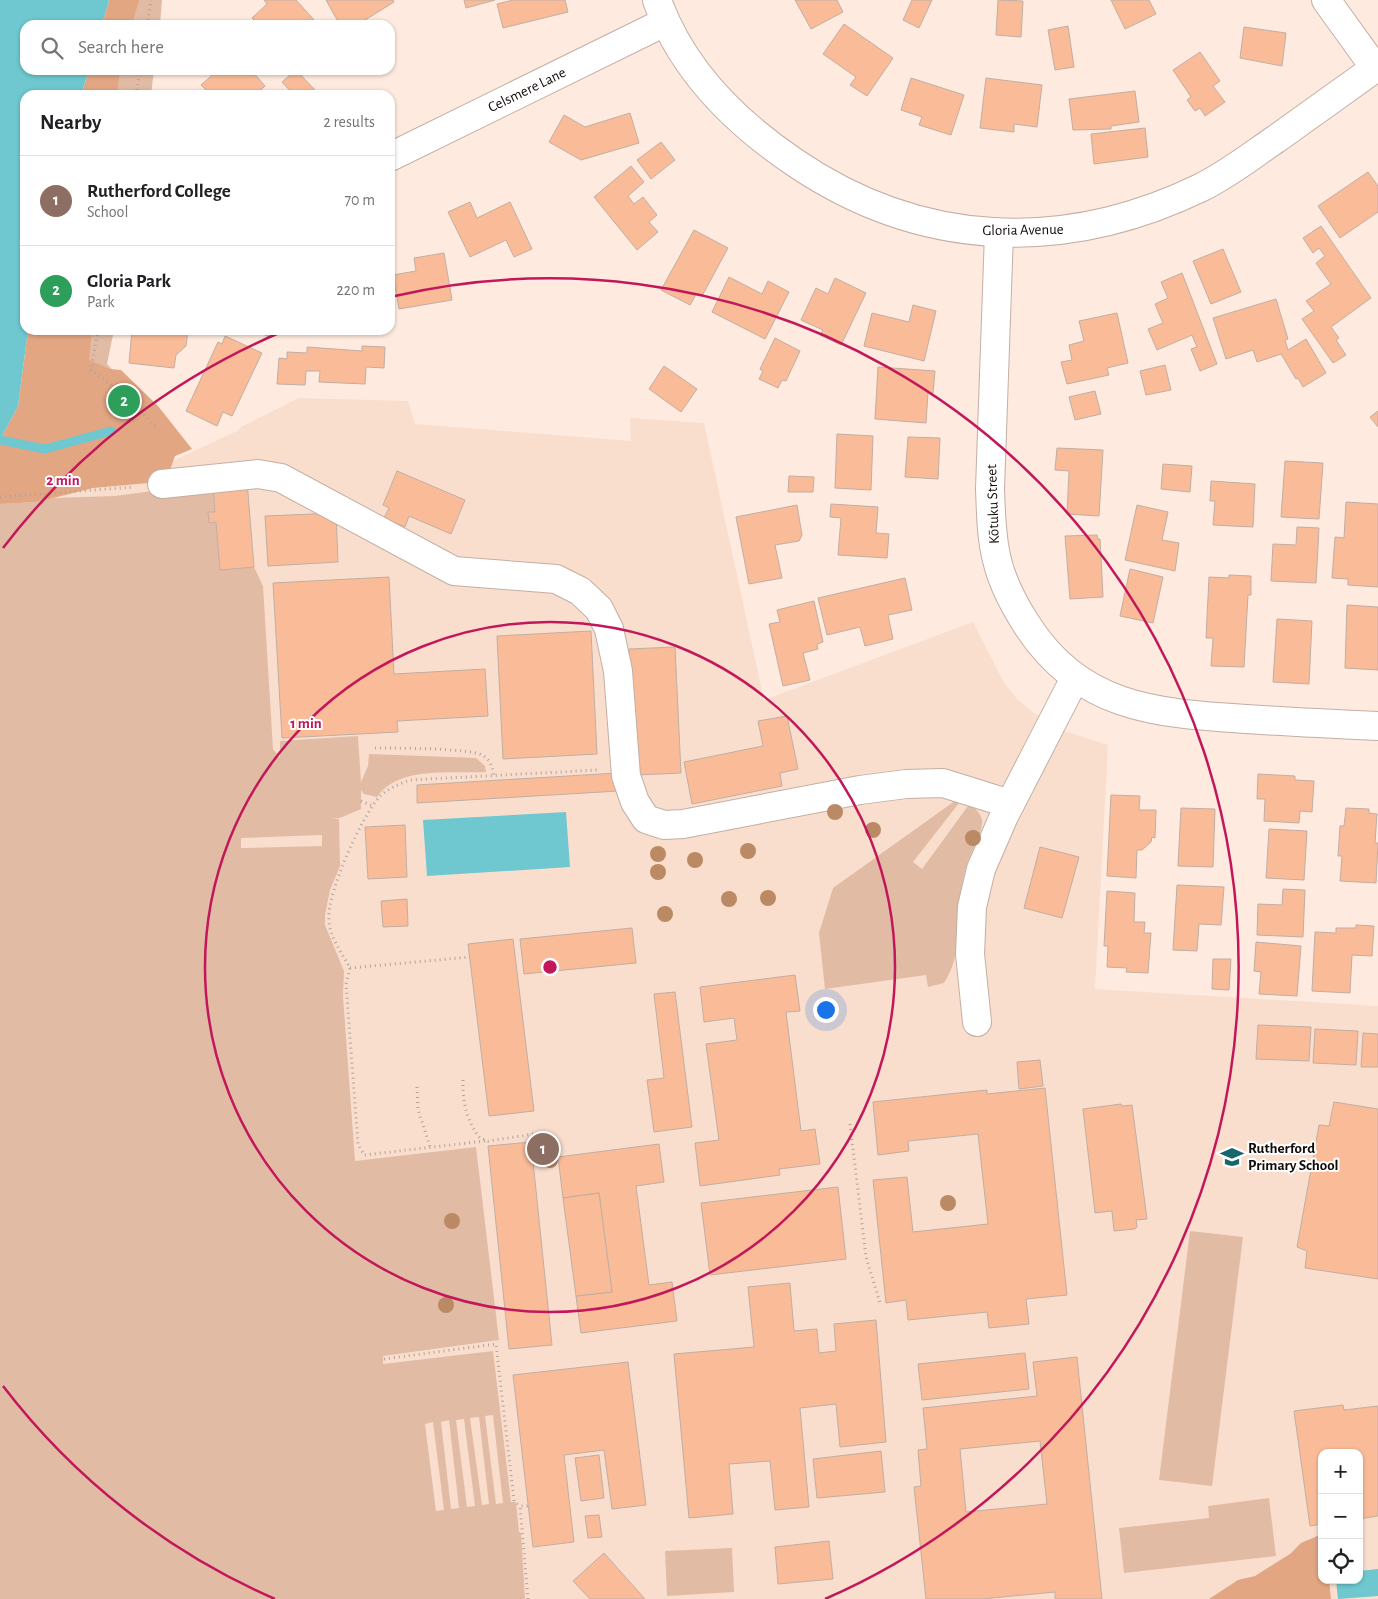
<!DOCTYPE html>
<meta charset="utf-8">
<style>
:root{--surface:#fff;--page:#f2f2f2;--text:#202124;--muted:#757577;--line:#e0e0e0;--accent:#17666b}
body{margin:0;font-family:"Alegreya Sans",sans-serif;background:var(--page);color:var(--text)}
.controls{position:absolute;right:15px;bottom:15px;display:grid;overflow:hidden;border-radius:10px;box-shadow:0 1px 4px #0004}
.controls button{width:45px;height:45px;display:grid;place-items:center;padding:0;border:0;border-bottom:1px solid var(--line);background:var(--surface);color:var(--text);font:25px sans-serif}
.you{position:absolute;left:825px;top:1009px;width:18px;height:18px;margin:-12px;border:4px solid #fff;border-radius:50%;background:#1a73e8;box-shadow:0 0 0 8px #1a73e833}
.badge{display:grid;place-items:center;width:32px;height:32px;border-radius:50%;background:var(--accent);color:#fff;font-size:16px;font-weight:700}
.pin{position:absolute;translate:-50% -50%;border:2px solid #fff;box-shadow:0 1px 5px #0006}
.list{margin:0;padding:0;list-style:none}
h2{display:flex;justify-content:space-between;align-items:center;height:65px;margin:0;padding:0 20px;font-size:21px}
h2 small{font-size:16px;font-weight:400;color:var(--muted)}
.list li{display:grid;grid-template-columns:32px 1fr auto;gap:15px;align-items:center;box-sizing:border-box;height:90px;padding:0 20px;border-top:1px solid var(--line)}
.list b{display:block;font-size:19px;white-space:nowrap}
.list p{margin:0;font-size:16px;white-space:nowrap;color:var(--muted)}
.list em{font-size:16px;font-style:normal;color:var(--muted)}
.icon{flex:none;width:28px;height:28px;fill:none;stroke:currentColor;stroke-width:2;stroke-linecap:round;stroke-linejoin:round}
.map{position:relative;flex:none;width:1378px;height:1599px;overflow:hidden}
.search{position:absolute;background:var(--surface);box-shadow:0 1px 4px #0004;left:20px;top:20px;width:375px;height:55px;display:flex;align-items:center;gap:12px;box-sizing:border-box;padding:0 18px;border-radius:15px;color:var(--muted);font-size:19px}
.panel{position:absolute;background:var(--surface);box-shadow:0 1px 4px #0004;left:20px;top:90px;width:375px;height:245px;border-radius:15px}
.map>svg:first-child{display:block}
</style>
<div class="map">
<svg width="1378" height="1599" viewBox="0 0 1378 1599">
<rect width="100%" height="100%" fill="#feeade"/>
<path fill="#f9dece" fill-rule="evenodd" d="M299,398L408,401L415,424L631,441L630,418L704,423L764,700L973,622L1004,683L1017,699L1034,713L1064,731L1108,745L1095,989L1378,1006V1599H0V489L145,474L237,431L241,427ZM1322,1453H1359V1580H1322Z"/>
<g fill="#e2bba4" fill-rule="evenodd">
<path d="M134,0H162L160,25H127Z"/>
<path d="M116,70H154L151,95H114Z"/>
<path d="M86,330H114L107,364L167,427L82,358Z"/>
<path d="M213,483L215,512H208L209,523L216,522L220,570L254,567L263,586L273,749L280,758V741L358,736L361,782L368,766L369,754L476,758L485,766L486,772C453,774 399,765 377,797L364,794L361,790V809L340,818L331,819H339L340,866L330,890L325,915V925L344,971L343,996L355,1161L476,1147L499,1340L383,1356V1364L493,1351L511,1502H516L519,1532L521,1533L525,1599H0V504L37,502L52,498L115,496ZM322,835V846L241,848V838ZM493,1415L503,1503L496,1504L485,1416ZM479,1417L489,1504L482,1505L470,1418ZM464,1419L475,1506L467,1507L456,1420ZM449,1420L459,1508L451,1509L441,1422ZM433,1422L444,1510L436,1511L425,1424Z"/>
<path d="M959,798V803L913,862L922,869L968,806L971,805C977,810 983,816 982,824C980,839 970,853 966,867C955,904 966,950 944,983L928,987L926,975L825,989L819,933L833,888Z"/>
<path d="M1190,1231L1243,1237L1212,1486L1159,1480Z"/>
<path d="M1269,1498L1276,1556L1124,1573L1119,1528L1209,1518L1208,1506Z"/>
<path d="M732,1548L734,1592L667,1596L665,1551Z"/>
</g>
<g fill="#e2a683">
<path d="M109,0H139L132,25H102Z"/>
<path d="M89,70H120L117,95H81Z"/>
<path d="M28,330H92L89,360L110,369L121,370L158,406L192,449L175,456L170,470L148,483L93,488L37,502L0,504V440L18,406Z"/>
<path d="M1322,1534V1580H1329L1331,1599H1209L1238,1580L1255,1576L1290,1554L1301,1543Z"/>
</g>
<g fill="#6fc8cf">
<path d="M0,0H109L102,25H25V70H89L81,95H25V330H28L18,406L0,440Z"/>
<path d="M566,812L570,867L427,876L423,820Z"/>
<path d="M1378,1569V1596L1338,1599L1336,1580H1359V1571Z"/>
</g>
<g fill="none" stroke-linecap="round" stroke-linejoin="round">
<path stroke="#6fc8cf" stroke-width="9" d="M0,440L45,449L111,431"/>
</g>
<g fill="#fabc98" stroke="#c1aea3" fill-rule="evenodd">
<path d="M264,0H296L315,21L311,25H259L252,18L267,4Z"/>
<path d="M326,0H393L394,2L357,25H340Z"/>
<path d="M464,0H495L466,8Z"/>
<path d="M513,0H565L568,12L503,28L497,4Z"/>
<path d="M795,0H837L843,12L811,29Z"/>
<path d="M912,0H932L919,28L903,20Z"/>
<path d="M998,0L1023,1L1021,37L996,35Z"/>
<path d="M1111,0H1149L1156,14L1125,29Z"/>
<path d="M844,24L893,58L867,96L850,85L856,77L823,54Z"/>
<path d="M1068,26L1074,67L1055,70L1048,30Z"/>
<path d="M1244,27L1286,33L1282,66L1240,58Z"/>
<path d="M1200,52L1220,81L1213,86L1225,102L1205,116L1200,108L1195,111L1187,100L1191,97L1173,70Z"/>
<path d="M218,70H251L265,86L255,95H247L242,90L238,95H208L209,93L201,85Z"/>
<path d="M296,70L315,90L310,95H294L282,82Z"/>
<path d="M911,78L964,95L951,135L919,125L922,117L901,110Z"/>
<path d="M986,78L1042,85L1037,127L1014,124V132L980,128Z"/>
<path d="M1135,91L1139,122L1111,126V129L1073,130L1069,99Z"/>
<path d="M630,113L639,143L581,160L549,142L564,115L585,127Z"/>
<path d="M1145,128L1148,157L1094,164L1091,134Z"/>
<path d="M661,142L675,160L651,179L637,160Z"/>
<path d="M631,166L644,182L628,196L634,204L643,197L657,215L649,222L658,232L637,250L594,197Z"/>
<path d="M1368,172L1378,186V212L1340,238L1318,206Z"/>
<path d="M470,202L477,218L510,202L532,249L514,257L506,240L470,257L448,212Z"/>
<path d="M1321,226L1371,298L1331,327L1339,338L1336,340L1346,355L1333,363L1302,319L1314,311L1306,301L1331,284L1316,263L1325,256L1319,248L1313,253L1303,238Z"/>
<path d="M694,230L728,248L702,296L697,293L690,305L661,290Z"/>
<path d="M1223,249L1241,292L1211,304L1193,261Z"/>
<path d="M444,253L452,300L399,309L393,275L416,271L414,258Z"/>
<path d="M1182,273L1217,364L1200,371L1191,349L1197,347L1192,335L1157,350L1148,329L1163,323L1155,304L1168,298L1161,282Z"/>
<path d="M729,277L762,294L768,281L789,292L765,339L712,312Z"/>
<path d="M835,278L866,293L841,345L820,335L823,330L801,320L816,288L828,294Z"/>
<path d="M1276,299L1288,339L1285,340L1288,350L1306,339L1326,373L1303,387L1298,378L1296,379L1281,354L1257,362L1253,350L1226,359L1213,318Z"/>
<path d="M913,305L936,311L924,361L864,346L872,313L909,322Z"/>
<path d="M1117,313L1128,363L1107,368L1109,375L1067,384L1061,362L1072,360L1069,345L1084,341L1079,321Z"/>
<path d="M132,330H188L186,346L176,355L174,368L129,363Z"/>
<path d="M255,330H272L269,337Z"/>
<path d="M225,336L262,353L232,416L223,412L217,426L186,411L218,342L222,344Z"/>
<path d="M775,338L800,351L786,381L782,380L778,388L759,379L763,371L760,369Z"/>
<path d="M362,346L385,347L384,368L366,367L365,384L319,382L320,371H306L305,385L277,384L279,358L287,359V352L307,353V347L362,351Z"/>
<path d="M1165,365L1171,390L1146,395L1140,371Z"/>
<path d="M664,366L697,389L681,412L649,389Z"/>
<path d="M878,367L935,371L933,393H928L926,423L875,419Z"/>
<path d="M1095,391L1101,414L1075,420L1069,397Z"/>
<path d="M1378,411V427L1370,417Z"/>
<path d="M837,434L873,436L871,490L835,488Z"/>
<path d="M908,437L940,438L938,479L905,477Z"/>
<path d="M1057,448L1103,450L1099,516L1067,514L1069,471L1055,470Z"/>
<path d="M1285,461L1323,463L1319,519L1281,517Z"/>
<path d="M1163,464L1192,466L1190,492L1161,489Z"/>
<path d="M397,471L465,500L451,534L409,516L405,527L384,518L389,508L383,505Z"/>
<path d="M789,476L814,477L813,492H788Z"/>
<path d="M247,481L254,567L220,570L216,522L209,523L208,512H215L213,483Z"/>
<path d="M1211,481L1255,484L1253,527L1213,525L1215,501H1210Z"/>
<path d="M1346,502L1378,504V587L1348,585V579L1332,578L1335,537L1344,538Z"/>
<path d="M831,504L878,507L876,533L889,534L887,558L838,555L841,518L830,517Z"/>
<path d="M797,505L802,535L799,541L775,545L782,578L749,584L736,517Z"/>
<path d="M1137,505L1168,512L1162,540L1179,543L1175,571L1125,560Z"/>
<path d="M336,513L338,562L268,566L265,516Z"/>
<path d="M1297,527L1319,528L1316,583L1271,581L1273,544L1296,545Z"/>
<path d="M1097,535L1098,539H1100L1103,597L1070,599L1065,536Z"/>
<path d="M1130,569L1163,577L1153,623L1120,616Z"/>
<path d="M1229,575L1251,576V595H1248L1244,667L1211,666L1213,638H1206L1209,577L1229,578Z"/>
<path d="M389,577L394,674L485,669L488,716L397,721L398,732L282,738L273,583Z"/>
<path d="M905,578L912,610L888,615L893,639L865,646L860,627L827,635L818,598Z"/>
<path d="M814,601L823,642L817,644L818,649L803,653L810,680L783,686L769,624L780,622L777,610Z"/>
<path d="M1347,605L1378,607V670L1345,668Z"/>
<path d="M1277,619L1312,621L1309,684L1273,682Z"/>
<path d="M591,631L597,754L503,759L497,636Z"/>
<path d="M675,647L681,773L636,775L629,649Z"/>
<path d="M787,716L798,769L780,773L782,786L692,804L684,762L763,746L758,721Z"/>
<path d="M618,773L619,791L417,803V785Z"/>
<path d="M1258,774L1295,776V780L1314,781L1312,812L1300,811L1299,823L1264,821L1265,799H1257Z"/>
<path d="M1111,795L1140,796L1139,810H1156L1155,838L1152,837L1151,842L1142,850H1137L1136,878L1107,876Z"/>
<path d="M1181,808L1215,809L1213,867L1178,866Z"/>
<path d="M1346,808L1369,809V813L1377,814L1375,843H1378L1376,883L1340,881L1342,856H1338L1340,826H1344Z"/>
<path d="M405,825L407,877L368,879L365,827Z"/>
<path d="M1269,829L1307,831L1304,880L1266,878Z"/>
<path d="M1040,847L1079,857L1062,918L1024,908Z"/>
<path d="M1177,885L1224,887L1221,925L1199,924L1197,951L1173,950Z"/>
<path d="M1283,889L1305,890L1303,937L1257,935L1258,904L1282,905Z"/>
<path d="M1107,891L1135,893L1134,922H1145L1144,933H1151L1148,973L1126,972L1127,968L1107,967L1108,946H1104Z"/>
<path d="M407,899L408,926L383,927L381,901Z"/>
<path d="M1356,925L1374,926L1372,956L1352,955L1350,993L1312,991L1315,932L1336,933V928H1356Z"/>
<path d="M632,928L636,963L524,974L520,939Z"/>
<path d="M513,939L534,1111L489,1116L468,944Z"/>
<path d="M1256,942L1301,946L1297,996L1259,994L1261,972L1254,971Z"/>
<path d="M1213,959H1231L1229,990L1212,989Z"/>
<path d="M795,975L800,1011L786,1012L801,1131L815,1129L820,1164L779,1169L780,1175L700,1186L695,1143L719,1140L706,1044L737,1040L734,1018L704,1022L700,987Z"/>
<path d="M675,992L692,1127L654,1132L647,1080L664,1078L654,994Z"/>
<path d="M1258,1025L1311,1027L1309,1061L1256,1059Z"/>
<path d="M1315,1029L1358,1031L1356,1065L1313,1063Z"/>
<path d="M1363,1033L1378,1034V1067H1361Z"/>
<path d="M1040,1060L1043,1086L1019,1089L1017,1062Z"/>
<path d="M1045,1088L1067,1295L1026,1299L1029,1324L989,1328L987,1312L908,1320L906,1300L886,1303L873,1180L907,1177L913,1232L988,1224L978,1134L908,1141L909,1151L878,1155L873,1102L987,1090V1094Z"/>
<path d="M1334,1102L1378,1109V1279L1305,1268L1307,1251L1297,1247L1319,1125L1329,1126Z"/>
<path d="M1121,1104L1122,1106L1132,1105L1147,1219L1136,1220L1137,1227L1135,1229L1114,1231L1112,1211L1095,1213L1083,1109Z"/>
<path d="M531,1142L552,1345L509,1349L488,1146Z"/>
<path d="M659,1144L664,1182L636,1186L649,1285L672,1282L677,1321L581,1333L576,1296L612,1292L599,1193L563,1198L558,1157Z"/>
<path d="M838,1187L846,1259L710,1275L701,1203Z"/>
<path d="M599,1193L612,1292L576,1296L563,1198Z"/>
<path d="M790,1283L794,1331L817,1329L819,1353L836,1351L834,1324L876,1320L886,1442L840,1447L836,1404L800,1408L809,1507L775,1510L770,1461L729,1464L733,1514L689,1518L674,1354L754,1347L748,1287Z"/>
<path d="M1025,1353L1029,1389L922,1400L918,1364Z"/>
<path d="M1077,1357L1102,1599H1055V1592L982,1599H926L914,1487L921,1486L918,1450L927,1449L923,1408L1037,1396L1033,1362ZM1040,1441L1047,1504L966,1512L960,1449Z"/>
<path d="M628,1362L646,1505L612,1509L604,1450L564,1455L574,1542L533,1547L513,1375Z"/>
<path d="M1343,1405L1344,1410L1378,1406V1516L1359,1519V1453H1322V1524L1310,1526L1294,1411Z"/>
<path d="M881,1451L885,1492L817,1498L813,1459Z"/>
<path d="M599,1455L604,1498L581,1501L575,1458Z"/>
<path d="M599,1515L602,1537L588,1538L585,1516Z"/>
<path d="M829,1541L833,1579L778,1584L775,1547Z"/>
<path d="M604,1553L645,1599H590L573,1581Z"/>
</g>
<g fill="none" stroke-linecap="round" stroke-linejoin="round">
<defs>
<g id="minor">
<path d="M657,0C681,68 735,122 794,162C920,248 1063,254 1200,188C1227,175 1251,156 1276,139C1310,115 1344,90 1378,66"/>
<path d="M1326,0L1375,68"/>
<path d="M390,157L665,22"/>
<path d="M999,233L990,489C991,512 991,537 997,560C1002,582 1013,603 1025,622C1079,708 1153,713 1246,719C1290,722 1334,724 1378,726"/>
<path d="M162,484L258,474L281,478L454,571L556,579L580,591L599,609L609,629L618,671L626,776L635,802L646,819L664,825L683,824L860,790L906,784L943,783L1010,804"/>
<path d="M977,1022L970,954L972,907L981,869L1004,816L1075,678"/>
</g>
</defs>
<use href="#minor" stroke="#c3afa4" stroke-width="30"/>
<g stroke="#b2a39a" stroke-width="3" stroke-dasharray="1 4" stroke-linecap="butt">
<path d="M147,25L151,0"/>
<path d="M136,95L140,70"/>
<path d="M98,330L91,370L124,395L155,426"/>
<path d="M0,497L134,487"/>
<path d="M375,748C395,748 468,748 482,755C490,759 492,767 494,775"/>
<path d="M361,801L373,806"/>
<path d="M350,968L470,957"/>
<path d="M463,1080C462,1100 467,1123 480,1138L488,1141L541,1133"/>
<path d="M417,1087L418,1109L430,1147"/>
<path d="M850,1124L866,1257L880,1303"/>
<path d="M485,1141L364,1155L358,1144L346,984L350,968C342,953 329,937 329,919C327,892 362,816 380,796C389,788 399,784 410,780L597,770"/>
<path d="M384,1359L496,1344L514,1501L520,1506"/>
<path d="M528,1599L520,1506H528"/>
</g>
<use href="#minor" stroke="#fff" stroke-width="28"/>
</g>
<g fill="#bb8a64">
<circle cx="835" cy="812" r="8"/>
<circle cx="873" cy="830" r="8"/>
<circle cx="973" cy="838" r="8"/>
<circle cx="748" cy="851" r="8"/>
<circle cx="658" cy="854" r="8"/>
<circle cx="695" cy="860" r="8"/>
<circle cx="658" cy="872" r="8"/>
<circle cx="768" cy="898" r="8"/>
<circle cx="729" cy="899" r="8"/>
<circle cx="665" cy="914" r="8"/>
<circle cx="550" cy="1160" r="8"/>
<circle cx="948" cy="1203" r="8"/>
<circle cx="452" cy="1221" r="8"/>
<circle cx="446" cy="1305" r="8"/>
</g>
<g fill="none" stroke="#c2185b" stroke-width="2.5">
<circle cx="550" cy="967" r="345"/>
<path d="M275 1599A689 689 0 0 1 3 1386M3 548A689 689 0 0 1 286 330M395 296A689 689 0 0 1 825 1599"/>
</g>
<defs>
<symbol id="school-bare" viewBox="-9 -9 18 18"><path d="M0-5L7-2L0 1L-7-2ZM-4 1L0 2.5L4 1V4Q0 6-4 4Z" fill="#17666b" stroke="#fff" stroke-width="2.5" paint-order="stroke"/></symbol>
</defs>
<g fill-rule="evenodd">
<use href="#school-bare" x="1216" y="1141" width="32" height="32"/>
</g>
<g text-anchor="middle" dominant-baseline="central" stroke-width="4" stroke-linejoin="round" paint-order="stroke">
<g font-size="15" fill="#110b08" stroke="#fff">
<text transform="translate(527 90) rotate(-26)">Celsmere Lane</text>
<text transform="translate(1023 230) rotate(-1)">Gloria Avenue</text>
<text transform="translate(993 504) rotate(-92)">Kōtuku Street</text>
</g>
<g font-size="15" font-weight="bold" fill="#110b08" stroke="#fff" text-anchor="start">
<text x="1248" y="1148">Rutherford<tspan x="1248" dy="17">Primary School</tspan></text>
</g>
</g>
<circle cx="550" cy="967" r="8" fill="#c2185b" stroke="#fff" stroke-width="2.5"/>
<g font-size="15" text-anchor="middle" font-weight="bold" fill="#c2185b" stroke="#fff" stroke-width="4" stroke-linejoin="round" paint-order="stroke">
<text x="63" y="485">2 min</text>
<text x="306" y="728">1 min</text>
</g>
</svg>
<div class="controls">
<button>+</button>
<button>−</button>
<button><svg class="icon" aria-label="locate" viewBox="0 0 24 24"><circle cx="12" cy="12" r="6"/><path d="M12 2v4M12 18v4M2 12h4M18 12h4"/></svg></button>
</div>
<div class="you"></div>
<div class="pin badge" style="left:543px;top:1149px;background:#8d6e63">1</div>
<div class="pin badge" style="left:124px;top:401px;background:#2e9e5b">2</div>
<div class="search"><svg class="icon" aria-label="search" viewBox="0 0 24 24"><circle cx="10" cy="10" r="6"/><path d="M15 15l6 6"/></svg>Search here</div>
<section class="panel">
<h2>Nearby<small>2 results</small></h2>
<ul class="list">
<li><span class="badge" style="background:#8d6e63">1</span><div><b>Rutherford College</b><p>School</p></div><em>70 m</em></li>
<li><span class="badge" style="background:#2e9e5b">2</span><div><b>Gloria Park</b><p>Park</p></div><em>220 m</em></li>
</ul>
</section>
</div>
